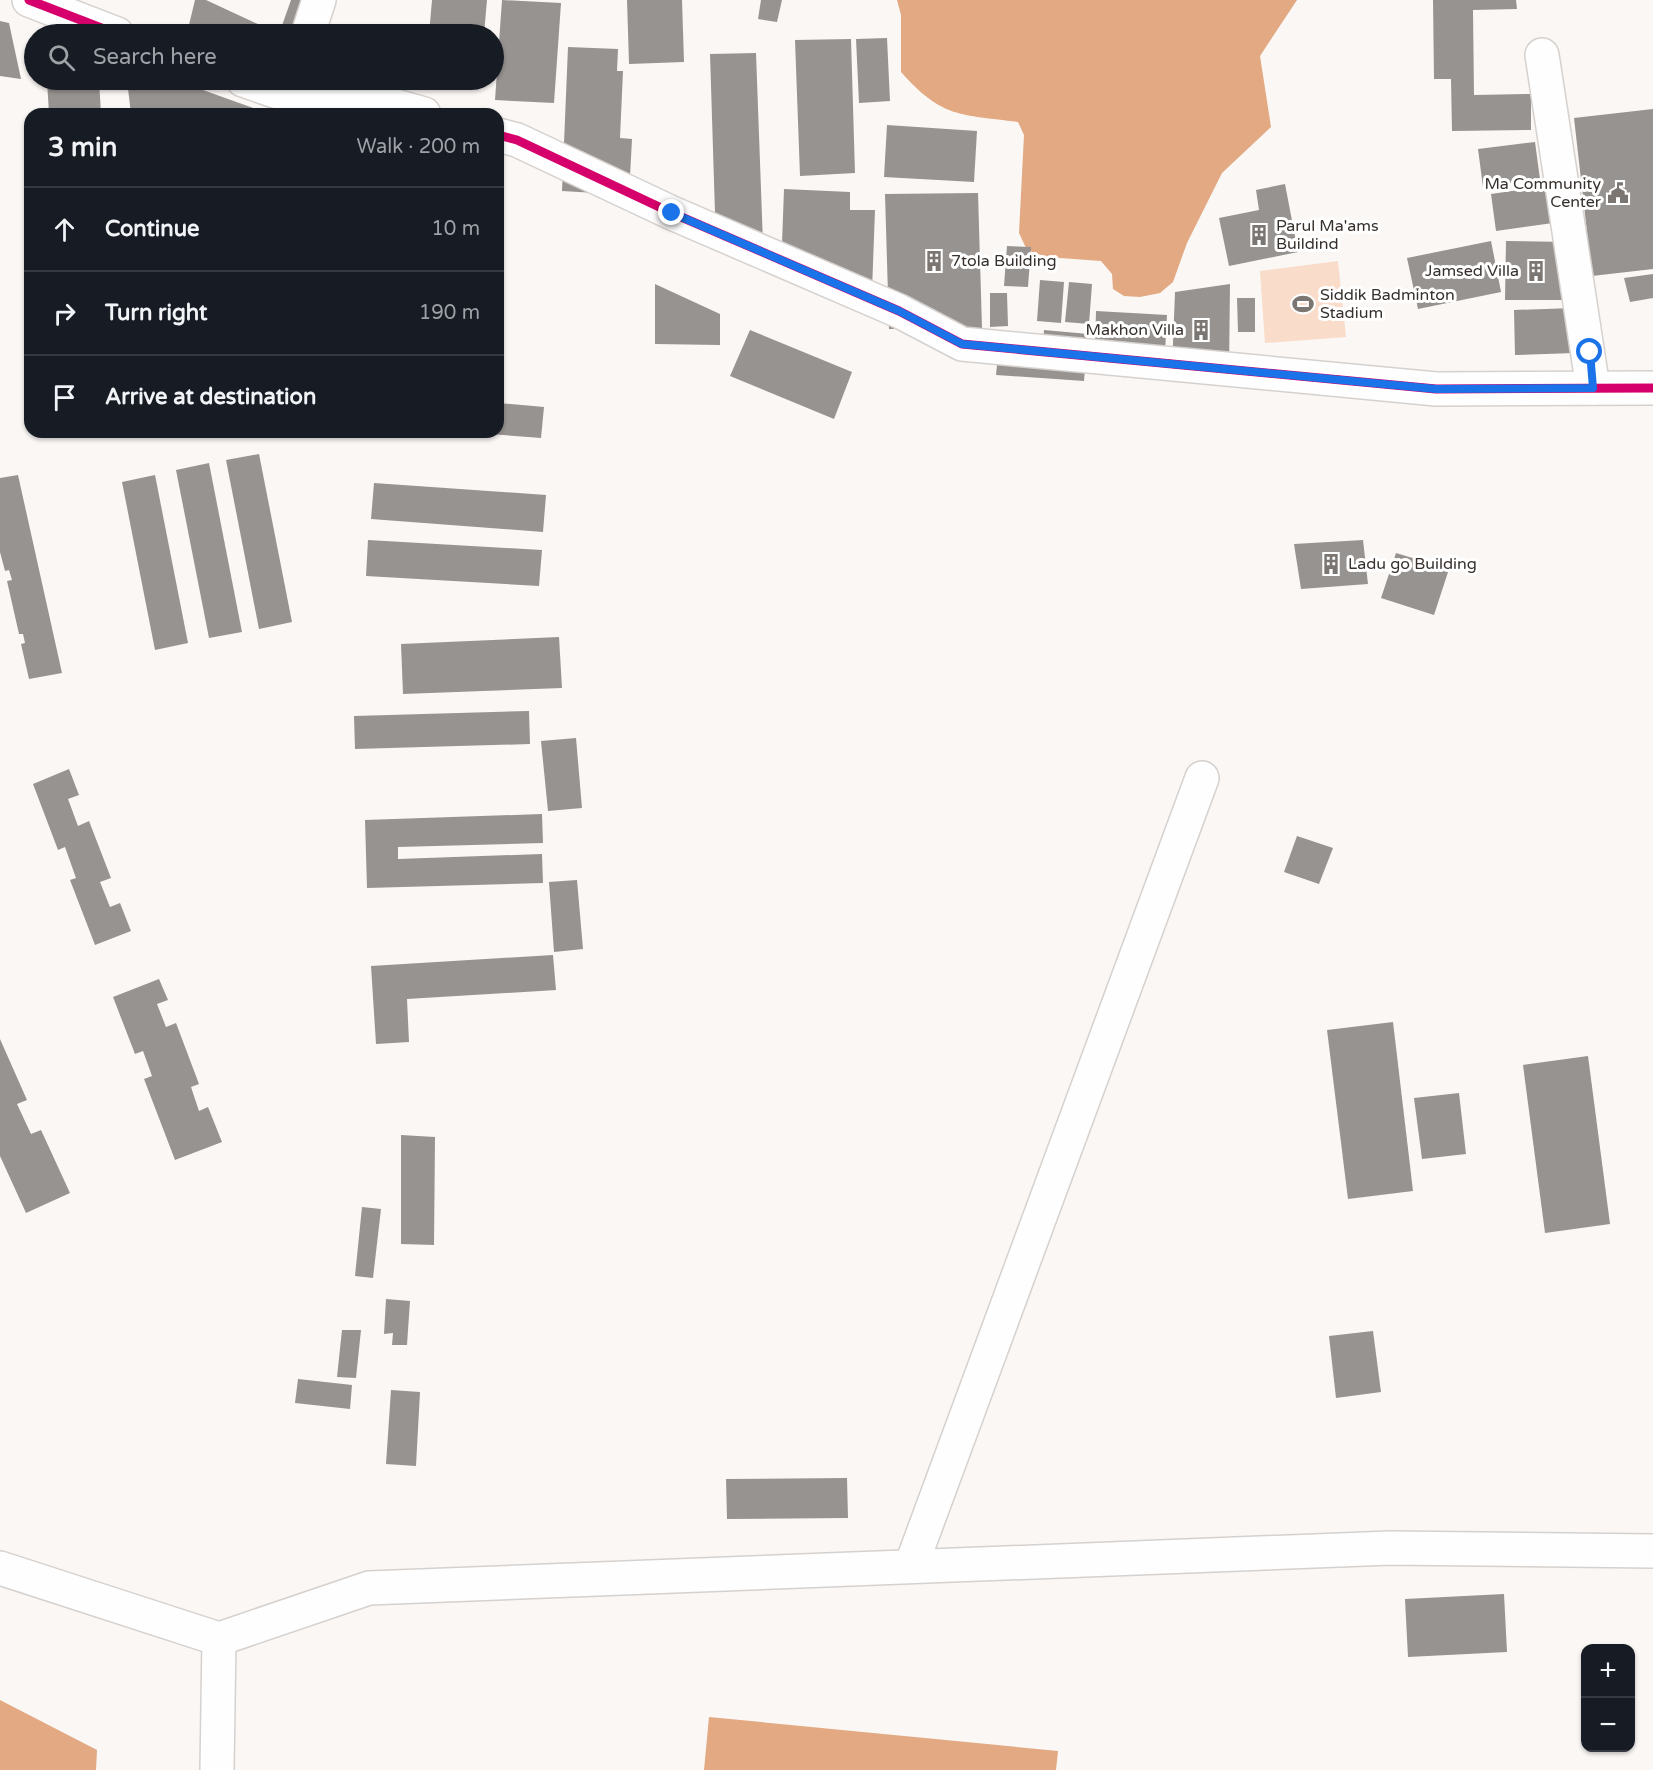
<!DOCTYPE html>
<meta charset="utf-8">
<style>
:root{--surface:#171b24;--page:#242831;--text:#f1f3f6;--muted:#9ea1a6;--line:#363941}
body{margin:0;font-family:"Varela Round",sans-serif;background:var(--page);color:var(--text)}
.controls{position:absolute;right:18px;bottom:18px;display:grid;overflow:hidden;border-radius:12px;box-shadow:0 2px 4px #0004}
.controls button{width:54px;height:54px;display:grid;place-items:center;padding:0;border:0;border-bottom:2px solid var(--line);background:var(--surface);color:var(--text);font:30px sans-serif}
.stop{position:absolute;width:18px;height:18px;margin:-14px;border:4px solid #1a73e8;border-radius:50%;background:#fff}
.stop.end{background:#1a73e8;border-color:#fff;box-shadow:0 2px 6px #0008}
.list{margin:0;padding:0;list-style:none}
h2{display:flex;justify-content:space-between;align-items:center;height:78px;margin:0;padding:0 24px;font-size:26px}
h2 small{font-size:20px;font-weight:400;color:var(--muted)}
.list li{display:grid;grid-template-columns:39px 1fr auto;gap:18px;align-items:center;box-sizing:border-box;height:84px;padding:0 24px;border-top:2px solid var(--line)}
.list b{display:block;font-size:22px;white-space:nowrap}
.list em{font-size:20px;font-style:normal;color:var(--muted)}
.icon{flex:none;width:33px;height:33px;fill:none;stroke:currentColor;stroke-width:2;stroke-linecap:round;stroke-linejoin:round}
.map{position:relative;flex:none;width:1653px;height:1770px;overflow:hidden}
.search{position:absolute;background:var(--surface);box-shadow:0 2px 4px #0004;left:24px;top:24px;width:480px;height:66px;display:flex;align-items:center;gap:15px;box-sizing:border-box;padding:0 21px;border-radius:33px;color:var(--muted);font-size:22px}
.panel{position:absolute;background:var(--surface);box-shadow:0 2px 4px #0004;left:24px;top:108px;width:480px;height:330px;border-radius:18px}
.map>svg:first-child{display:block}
</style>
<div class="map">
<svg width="1653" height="1770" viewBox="0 0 1653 1770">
<rect width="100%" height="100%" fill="#faf7f5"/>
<path fill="#f9dcc9" d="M1338,261L1346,337L1265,343L1260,271Z"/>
<g fill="#e2a982">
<path d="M897,0H1297L1260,56L1271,127L1222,173L1187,243L1173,282L1160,293L1140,297L1124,296L1113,289L1112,274L1101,261L1046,257L1027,250L1019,233L1024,135L1018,122C960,114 943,119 901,72V15Z"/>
<path d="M0,1700L97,1750L96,1770H0Z"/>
<path d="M709,1717L1058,1751L1056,1770H704Z"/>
</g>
<g fill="#979390">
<path d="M195,0H206L279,34L291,0H313L302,34H194L187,33Z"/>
<path d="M432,0H487L484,34H429Z"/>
<path d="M502,0L561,3L554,103L495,100Z"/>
<path d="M627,0H682L684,62L629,64Z"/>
<path d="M761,0H782L777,22L758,19Z"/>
<path d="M1433,0H1516L1517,9L1473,10L1474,95L1531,94V130L1452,131L1451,79H1434Z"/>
<path d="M0,21L9,23L21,79L0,76Z"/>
<path d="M887,38L890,101L859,103L856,39Z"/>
<path d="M851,39L855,173L800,176L795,40Z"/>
<path d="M568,47L618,49L617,71H623L620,138L632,139L629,195L562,191Z"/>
<path d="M756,53L763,244L716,246L710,54Z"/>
<path d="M47,80H99L101,114H49Z"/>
<path d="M127,80H175L270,114H131Z"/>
<path d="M425,80H480V87L425,83Z"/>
<path d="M1653,109V269L1592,276L1574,118Z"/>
<path d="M887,125L977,131L974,182L884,177Z"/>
<path d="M1535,142L1540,179L1483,187L1478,149Z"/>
<path d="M1285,184L1298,252L1229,266L1219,218L1259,210L1256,190Z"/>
<path d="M1548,186L1553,223L1496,231L1491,194Z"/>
<path d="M784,189L850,192V210H875L872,291L781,271Z"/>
<path d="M978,193L982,328L889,329L885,194Z"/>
<path d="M1491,241L1501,292L1418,309L1407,258Z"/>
<path d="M1506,241L1567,242L1566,300H1505Z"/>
<path d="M1007,246L1031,247L1028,287L1004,286Z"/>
<path d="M1653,274V298L1630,302L1624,278Z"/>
<path d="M1040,280L1064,282L1061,323L1037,321Z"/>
<path d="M1069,282L1092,284L1089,324L1065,322Z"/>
<path d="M655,284L720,314V345L655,344Z"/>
<path d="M1230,284L1229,369H1172L1175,292Z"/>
<path d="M990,293H1007L1008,326L990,327Z"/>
<path d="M1237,298H1255V332H1238Z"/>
<path d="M1573,308L1574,353L1515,355L1514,310Z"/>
<path d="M1096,311L1167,315L1165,352L1095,348Z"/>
<path d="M750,330L852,372L834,419L730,376Z"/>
<path d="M1044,330L1088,334L1084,381L996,375L998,355L1042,358Z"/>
<path d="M498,403L544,407L541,438L489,434L498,432Z"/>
<path d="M259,454L292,622L259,629L226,460Z"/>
<path d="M209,463L242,632L209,638L176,470Z"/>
<path d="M18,475L62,673L29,679L21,644L25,643L23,634H19L7,581L12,580L9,570L5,571L0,552V478Z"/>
<path d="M155,475L188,643L155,650L122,482Z"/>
<path d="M374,483L546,495L543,532L371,519Z"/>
<path d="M368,540L542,550L539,586L366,576Z"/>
<path d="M1363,540L1368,584L1301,589L1294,544Z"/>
<path d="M1396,553L1449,569L1434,615L1381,598Z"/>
<path d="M559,637L562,688L403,694L401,644Z"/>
<path d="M529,711L530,744L355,749L354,716Z"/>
<path d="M576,738L582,808L548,811L541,741Z"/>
<path d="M69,769L79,795L68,799L78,826L89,821L111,878L100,882L110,907L120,903L131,931L95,945L70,880L76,878L65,847L58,850L33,784Z"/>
<path d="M542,814L543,843L398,847V859L542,854L543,883L367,888L365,820Z"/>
<path d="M1297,836L1333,848L1319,884L1284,872Z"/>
<path d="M577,880L583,949L554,952L549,882Z"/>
<path d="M553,955L556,990L407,999L409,1042L376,1044L371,966Z"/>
<path d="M159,979L168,1000L157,1004L166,1027L176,1023L199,1084L191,1087L199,1111L208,1107L222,1142L175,1160L144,1079L152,1076L143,1051L135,1054L113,997Z"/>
<path d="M1393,1022L1413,1191L1348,1199L1327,1030Z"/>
<path d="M0,1039L27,1100L17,1104L31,1134L41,1130L70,1193L26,1213L0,1156Z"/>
<path d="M1588,1056L1610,1224L1545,1233L1523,1065Z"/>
<path d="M1459,1093L1466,1154L1422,1159L1414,1098Z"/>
<path d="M401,1135L435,1137L434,1245L401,1244Z"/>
<path d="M362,1207L381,1209L373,1278L355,1276Z"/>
<path d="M386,1299L410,1301L407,1345H392L393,1333L384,1334Z"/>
<path d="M342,1330H361L356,1378L337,1377Z"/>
<path d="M1373,1331L1381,1392L1336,1398L1329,1336Z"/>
<path d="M298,1379L352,1385L350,1409L295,1403Z"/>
<path d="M391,1390L420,1392L416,1466L386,1464Z"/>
<path d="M847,1478L848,1518L727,1519L726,1479Z"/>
<path d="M1504,1594L1507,1652L1408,1657L1405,1599Z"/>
</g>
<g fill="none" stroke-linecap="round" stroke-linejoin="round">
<defs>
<g id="minor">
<path d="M29,0L117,34"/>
<path d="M308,34L319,0"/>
<path d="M1542,55L1593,388"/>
<path d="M243,80L289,96L378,101L424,114"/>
<path d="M498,135L517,140L672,213L899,311L962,344L1436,389L1653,388"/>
<path d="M911,1566L1202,778"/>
<path d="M0,1568L219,1639L217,1770"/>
<path d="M219,1639L369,1588L1390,1548L1653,1551"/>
</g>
</defs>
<use href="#minor" stroke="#d5d1ce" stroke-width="36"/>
<use href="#minor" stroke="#fefefe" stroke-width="33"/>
<defs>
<g id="cycleway">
<path d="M29,0L117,34"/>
<path d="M498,135L517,140L672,213L899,311L962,344L1436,389L1653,388"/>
</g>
</defs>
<use href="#cycleway" stroke="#fff" stroke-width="13"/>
<use href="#cycleway" stroke="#d6006c" stroke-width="9"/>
</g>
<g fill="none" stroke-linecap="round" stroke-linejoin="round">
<path stroke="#1a73e8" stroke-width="8" d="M672,213L899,311L962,344L1436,389L1593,388L1590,352"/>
</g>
<defs>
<symbol id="civic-bare" viewBox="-9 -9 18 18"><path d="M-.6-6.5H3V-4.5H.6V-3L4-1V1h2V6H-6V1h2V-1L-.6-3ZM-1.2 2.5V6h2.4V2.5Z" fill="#7b7672" stroke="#fff" stroke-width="2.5" paint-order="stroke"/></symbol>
<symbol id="building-bare" viewBox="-9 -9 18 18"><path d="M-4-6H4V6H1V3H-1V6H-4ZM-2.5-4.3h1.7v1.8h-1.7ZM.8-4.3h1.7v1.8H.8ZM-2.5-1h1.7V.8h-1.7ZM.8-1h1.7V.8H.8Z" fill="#7b7672" stroke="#fff" stroke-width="2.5" paint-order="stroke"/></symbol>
<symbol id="stadium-bare" viewBox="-9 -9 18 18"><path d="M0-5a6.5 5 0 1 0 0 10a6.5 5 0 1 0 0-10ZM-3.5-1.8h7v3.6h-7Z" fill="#7b7672" stroke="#fff" stroke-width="2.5" paint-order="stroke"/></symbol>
</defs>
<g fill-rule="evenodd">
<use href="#civic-bare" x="1603" y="178" width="30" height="30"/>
<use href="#building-bare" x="1244" y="220" width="30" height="30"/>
<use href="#building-bare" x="919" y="246" width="30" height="30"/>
<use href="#building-bare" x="1521" y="256" width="30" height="30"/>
<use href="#stadium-bare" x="1288" y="289" width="30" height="30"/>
<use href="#building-bare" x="1186" y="315" width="30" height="30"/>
<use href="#building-bare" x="1316" y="549" width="30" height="30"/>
</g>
<g text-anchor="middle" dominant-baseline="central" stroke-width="6" stroke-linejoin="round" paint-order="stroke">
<g font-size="16" fill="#37302c" stroke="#fff" text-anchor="start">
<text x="1601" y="184" text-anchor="end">Ma Community<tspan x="1601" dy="18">Center</tspan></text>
<text x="1276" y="226">Parul Ma'ams<tspan x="1276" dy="18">Buildind</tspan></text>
<text x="951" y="261">7tola Building</text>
<text x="1519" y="271" text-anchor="end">Jamsed Villa</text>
<text x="1320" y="295">Siddik Badminton<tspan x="1320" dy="18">Stadium</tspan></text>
<text x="1184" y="330" text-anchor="end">Makhon Villa</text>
<text x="1348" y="564">Ladu go Building</text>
</g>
</g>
</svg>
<div class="controls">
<button>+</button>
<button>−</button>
</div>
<div class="stop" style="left:1590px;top:352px"></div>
<div class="stop end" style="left:672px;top:213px"></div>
<div class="search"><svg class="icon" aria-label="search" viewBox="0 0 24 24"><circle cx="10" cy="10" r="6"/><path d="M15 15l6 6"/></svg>Search here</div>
<section class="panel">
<h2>3 min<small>Walk · 200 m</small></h2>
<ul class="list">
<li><svg class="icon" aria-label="ahead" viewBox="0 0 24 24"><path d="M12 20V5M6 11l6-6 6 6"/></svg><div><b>Continue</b></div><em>10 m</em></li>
<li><svg class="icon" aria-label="right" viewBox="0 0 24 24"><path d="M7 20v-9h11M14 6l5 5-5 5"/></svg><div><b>Turn right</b></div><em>190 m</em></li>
<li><svg class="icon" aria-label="arrive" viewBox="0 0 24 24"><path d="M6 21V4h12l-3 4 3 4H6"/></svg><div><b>Arrive at destination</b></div></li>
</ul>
</section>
</div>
